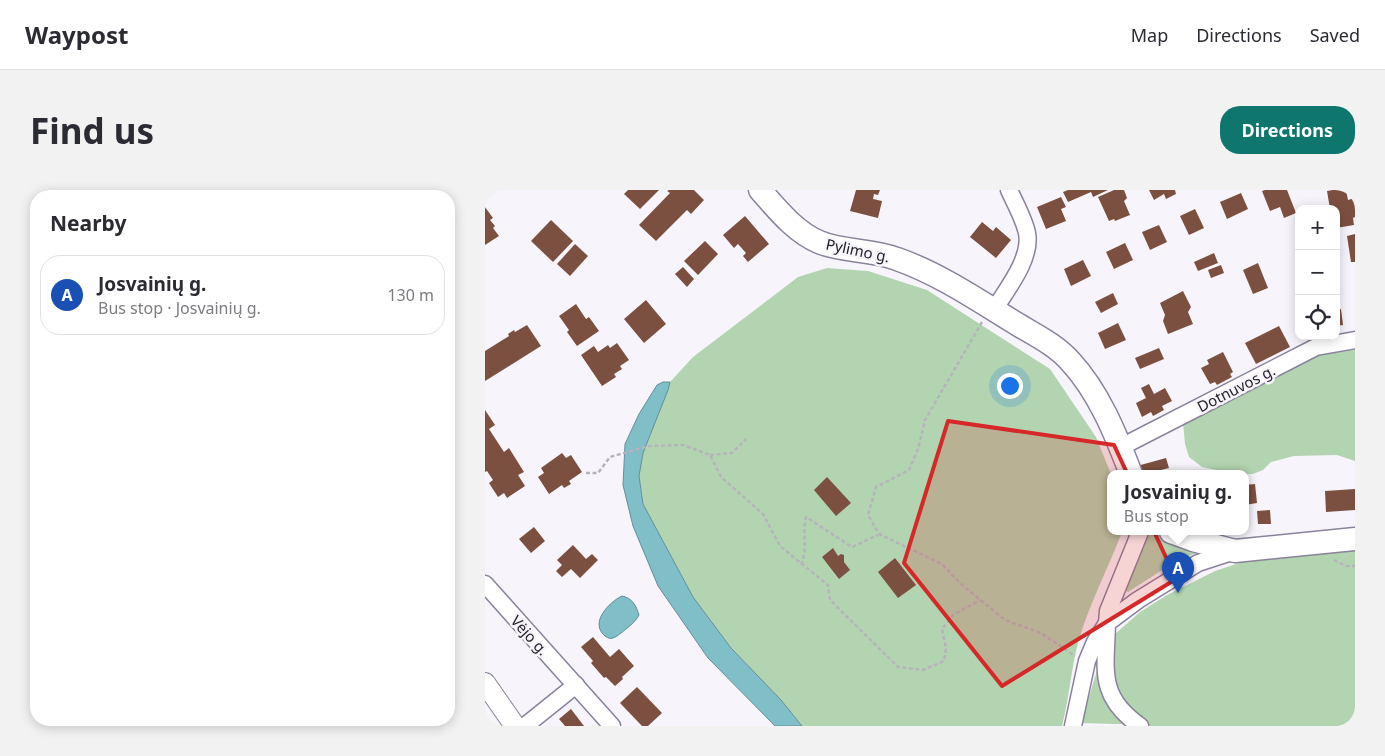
<!DOCTYPE html>
<meta charset="utf-8">
<style>
:root{--surface:#fff;--page:#f2f2f3;--text:#2b2b33;--muted:#7c7c81;--line:#e1e1e2;--accent:#0f766e}
body{margin:0;font-family:"Noto Sans",sans-serif;background:var(--page);color:var(--text)}
.controls{position:absolute;right:15px;top:15px;display:grid;overflow:hidden;border-radius:10px;box-shadow:0 2px 12px #0003}
.controls button{width:45px;height:45px;display:grid;place-items:center;padding:0;border:0;border-bottom:1px solid var(--line);background:var(--surface);color:var(--text);font:25px sans-serif}
.you{position:absolute;left:524px;top:195px;width:18px;height:18px;margin:-12px;border:4px solid #fff;border-radius:50%;background:#1a73e8;box-shadow:0 0 0 8px #1a73e833}
.badge{display:grid;place-items:center;width:32px;height:32px;border-radius:50%;background:var(--accent);color:#fff;font-size:16px;font-weight:700}
.pin{position:absolute;translate:-50% -41px;filter:drop-shadow(0 1px 2px #0008)}
.pin::after{content:'';position:absolute;top:26px;width:18px;height:15px;background:inherit;clip-path:polygon(0 0,100% 0,50% 100%)}
.popup{position:absolute;left:622px;top:280px;width:142px;height:65px;box-sizing:border-box;display:grid;place-content:center;border-radius:10px;background:var(--surface);filter:drop-shadow(0 1px 4px #0005);font-size:16px;white-space:nowrap;color:var(--muted)}
.popup b{font-size:19px;color:var(--text)}
.popup::after{content:'';position:absolute;left:50%;top:100%;margin-left:-10px;border:10px solid transparent;border-top-color:var(--surface)}
.list{margin:0;padding:0;list-style:none}
h2{display:flex;justify-content:space-between;align-items:center;height:65px;margin:0;padding:0 20px;font-size:21px}
h2 small{font-size:16px;font-weight:400;color:var(--muted)}
.list li{display:grid;grid-template-columns:32px 1fr auto;gap:15px;align-items:center;box-sizing:border-box;height:80px;margin:0 10px 10px;padding:0 10px;border:1px solid var(--line);border-radius:20px}
.list b{display:block;font-size:19px;white-space:nowrap}
.list p{margin:0;font-size:16px;white-space:nowrap;color:var(--muted)}
.list em{font-size:16px;font-style:normal;color:var(--muted)}
.icon{flex:none;width:28px;height:28px;fill:none;stroke:currentColor;stroke-width:2;stroke-linecap:round;stroke-linejoin:round}
.map{position:relative;flex:none;width:870px;height:536px;overflow:hidden;border-radius:20px}
header{display:flex;align-items:center;gap:30px;box-sizing:border-box;height:70px;padding:0 25px;background:var(--surface);border-bottom:1px solid var(--line)}
header strong{font-size:24px}
nav{display:flex;gap:28px;margin-inline-start:auto;font-size:18px}
.intro{display:flex;align-items:center;justify-content:space-between;box-sizing:border-box;height:120px;padding:0 30px}
h1{margin:0;font-size:35px}
.button{padding:12px 22px;border-radius:20px;background:var(--accent);color:#fff;font-size:18px;font-weight:700}
main{display:flex;gap:30px;padding:0 30px}
aside{flex:1;background:var(--surface);border-radius:20px;box-shadow:0 2px 12px #0003}
.map>svg:first-child{display:block}
</style>
<header>
<strong>Waypost</strong>
<nav><a>Map</a><a>Directions</a><a>Saved</a></nav>
</header>
<div class="intro"><h1>Find us</h1><a class="button">Directions</a></div>
<main>
<aside>
<h2>Nearby<small></small></h2>
<ul class="list">
<li><span class="badge" style="background:#1a4fb4">A</span><div><b>Josvainių g.</b><p>Bus stop · Josvainių g.</p></div><em>130 m</em></li>
</ul>
</aside>
<div class="map">
<svg width="870" height="536" viewBox="0 0 870 536">
<rect width="100%" height="100%" fill="#f7f5fb"/>
<g fill="#b2d4b0">
<path d="M342,78L383,81L442,100L565,179L611,247L626,284V342H637C623,379 604,414 593,453C586,480 584,509 577,536H317L296,510L246,458L208,407L158,314L154,286L158,263L185,192L208,167L313,87Z"/>
<path d="M870,160V271L852,265L809,266L786,272L778,280L768,284H751L717,277L704,267L700,254L698,233L807,176L835,165Z"/>
<path d="M665,342C672,342 702,357 712,361L711,363L688,373L643,402L641,401L640,398Z"/>
<path d="M870,358V536H665L663,535L596,533L614,474L630,444L655,422L682,405L730,381L775,366Z"/>
</g>
<g fill="#80bec8" stroke="#648f99">
<path d="M178,192H185L183,200L158,263L154,286L158,314L208,407L246,458L296,510L317,536H290L223,468L173,396L148,336L138,295L140,254L154,224L172,195Z"/>
<path d="M137,406C147,408 151,415 154,425C151,431 146,435 141,439C137,442 132,447 128,448C125,449 123,448 120,446C104,433 124,412 137,406Z"/>
</g>
<g fill="#7c5040">
<path d="M143,0H174L155,19L139,4Z"/>
<path d="M184,0H209L219,10L206,24L202,20L171,51L154,35L185,3L182,1Z"/>
<path d="M371,0H395L393,5L389,4L388,9L397,11L393,28L365,21Z"/>
<path d="M583,0H623L608,7L606,2L583,12L578,2Z"/>
<path d="M629,0H639L642,8L639,11L645,25L630,31L629,29L624,31L613,7Z"/>
<path d="M664,0H690L691,4L681,9L679,4L669,10Z"/>
<path d="M780,0H802L811,23L799,28L795,17L785,21L777,1Z"/>
<path d="M848,0H861L863,10L870,8V27L868,28L869,35L851,38V19H845L842,1Z"/>
<path d="M756,3L763,19L742,29L735,12Z"/>
<path d="M576,7L581,17L576,19L581,31L561,39L552,17Z"/>
<path d="M0,17L8,28L5,30L10,36L8,38L14,46L0,55Z"/>
<path d="M710,19L719,38L704,45L695,26Z"/>
<path d="M260,26L284,54L263,72L258,66L261,63L253,54L249,58L238,45Z"/>
<path d="M66,30L88,51L68,72L46,51Z"/>
<path d="M497,32L508,41L511,37L526,50L511,68L485,47Z"/>
<path d="M674,35L682,52L665,60L657,42Z"/>
<path d="M870,44V72H866L862,46Z"/>
<path d="M220,51L233,64L213,85L199,71Z"/>
<path d="M640,53L648,70L629,79L621,62Z"/>
<path d="M90,54L103,66L85,86L72,74Z"/>
<path d="M729,63L733,73L713,81L709,72Z"/>
<path d="M598,70L606,86L586,96L579,79Z"/>
<path d="M773,73L783,98L768,104L758,80Z"/>
<path d="M736,75L739,83L726,88L723,80Z"/>
<path d="M198,77L209,89L202,97L190,84Z"/>
<path d="M698,101L706,117L703,122L708,134L683,144L678,131L680,125L675,113Z"/>
<path d="M628,103L633,114L616,123L610,112Z"/>
<path d="M161,110L181,134L159,153L139,129Z"/>
<path d="M91,114L101,129L104,127L114,141L92,156L82,142L84,140L74,126Z"/>
<path d="M856,119L858,135L851,136V120Z"/>
<path d="M633,133L641,150L620,159L613,143Z"/>
<path d="M42,135L56,156L0,191V161L24,146L23,144L29,140L30,142Z"/>
<path d="M794,136L805,157L771,174L760,153Z"/>
<path d="M132,153L144,170L135,176L137,179L129,184L131,187L117,196L96,165L109,156L113,162L123,155L125,158Z"/>
<path d="M674,158L679,169L655,179L650,168Z"/>
<path d="M738,162L748,182L745,184L747,187L732,195L730,192L725,194L716,178L724,174L722,170Z"/>
<path d="M664,194L669,204L680,198L687,211L677,216L679,220L668,226L666,222L657,227L651,213L661,208L656,198Z"/>
<path d="M0,220L10,235L4,239L19,262L24,258L39,282L33,285L40,296L22,308L19,303L13,307L4,293L8,290L2,281L0,282Z"/>
<path d="M77,263L81,268L86,265L97,282L84,291L86,294L79,298L77,295L64,304L53,287L59,283L56,278Z"/>
<path d="M681,268L684,278L660,284H654L652,276Z"/>
<path d="M342,287L366,313L351,326L329,300Z"/>
<path d="M770,294L772,313L760,315V295Z"/>
<path d="M870,299V320L841,322L840,301Z"/>
<path d="M785,320L786,334H773L772,321Z"/>
<path d="M49,337L60,351L46,363L34,349Z"/>
<path d="M88,355L101,369L107,364L113,370L95,388L86,379L77,387L71,381L77,375L72,370Z"/>
<path d="M348,358L353,366L356,364L359,365V372L365,380L354,389L337,367Z"/>
<path d="M410,368L431,395L413,408L393,382Z"/>
<path d="M108,447L125,467L134,459L149,476L137,487L138,489L130,496L121,487L119,488L106,473L108,471L96,457Z"/>
<path d="M152,497L177,523L163,536H157L135,513Z"/>
<path d="M86,519L99,536H80L74,529Z"/>
</g>
<g fill="none" stroke-linecap="round" stroke-linejoin="round">
<defs>
<g id="minor">
<path d="M509,120C522,99 547,68 542,43C539,29 530,13 524,0"/>
<path d="M636,257L831,157L870,150"/>
<path d="M0,394L127,536"/>
<path d="M40,536L91,495"/>
<path d="M588,536L602,471L610,452L622,433L623,421L655,342"/>
<path d="M655,536C612,506 621,479 622,433L653,410L713,373L750,361"/>
</g>
<path id="tertiary" d="M0,493L30,536"/>
<g id="secondary">
<path d="M275,0C292,19 310,42 334,52C357,62 387,59 412,69C455,84 494,111 532,134C550,145 571,155 585,171C614,202 631,245 646,284"/>
<path d="M686,342L708,350L750,361L870,349"/>
</g>
</defs>
<use href="#minor" stroke="#8a829c" stroke-width="19"/>
<use href="#tertiary" stroke="#8a829c" stroke-width="22"/>
<use href="#secondary" stroke="#8a829c" stroke-width="25"/>
<g stroke="#b6b4bb" stroke-width="2.5" stroke-dasharray="4 2.5" stroke-linecap="butt">
<path d="M497,132L440,230L433,259L424,280L391,297L383,325L394,344L457,374L476,394L520,430L556,443L590,466"/>
<path d="M225,265L247,263L261,249"/>
<path d="M101,283H113L125,267L164,256L198,255L225,265L236,287L278,324L295,356L343,395L345,410L413,477L438,480L459,471L461,458L457,439L468,425L495,410"/>
<path d="M849,370L861,376H870"/>
<path d="M316,375C323,360 317,343 321,327L367,357L393,345"/>
</g>
<use href="#minor" stroke="#fff" stroke-width="16"/>
<use href="#tertiary" stroke="#fff" stroke-width="20"/>
<use href="#secondary" stroke="#fff" stroke-width="22"/>
</g>
<path fill="#d62828" fill-opacity="0.2" stroke="#d62828" stroke-width="4" stroke-linejoin="round" d="M463,231L629,255L691,389L517,496L419,373Z"/>
<g text-anchor="middle" dominant-baseline="central" stroke-width="5" stroke-linejoin="round" paint-order="stroke">
<g font-size="15" fill="#23202a" stroke="#f7f5fb">
<text transform="translate(373 60) rotate(12)">Pylimo g.</text>
<text transform="translate(751 198) rotate(-27)">Dotnuvos g.</text>
<text transform="translate(45 445) rotate(48)">Vėjo g.</text>
</g>
</g>
</svg>
<div class="controls">
<button>+</button>
<button>−</button>
<button><svg class="icon" aria-label="locate" viewBox="0 0 24 24"><circle cx="12" cy="12" r="6"/><path d="M12 2v4M12 18v4M2 12h4M18 12h4"/></svg></button>
</div>
<div class="you"></div>
<div class="pin badge" style="left:693px;top:403px;background:#1a4fb4">A</div>
<div class="popup"><b>Josvainių g.</b>Bus stop</div>
</div>
</main>
